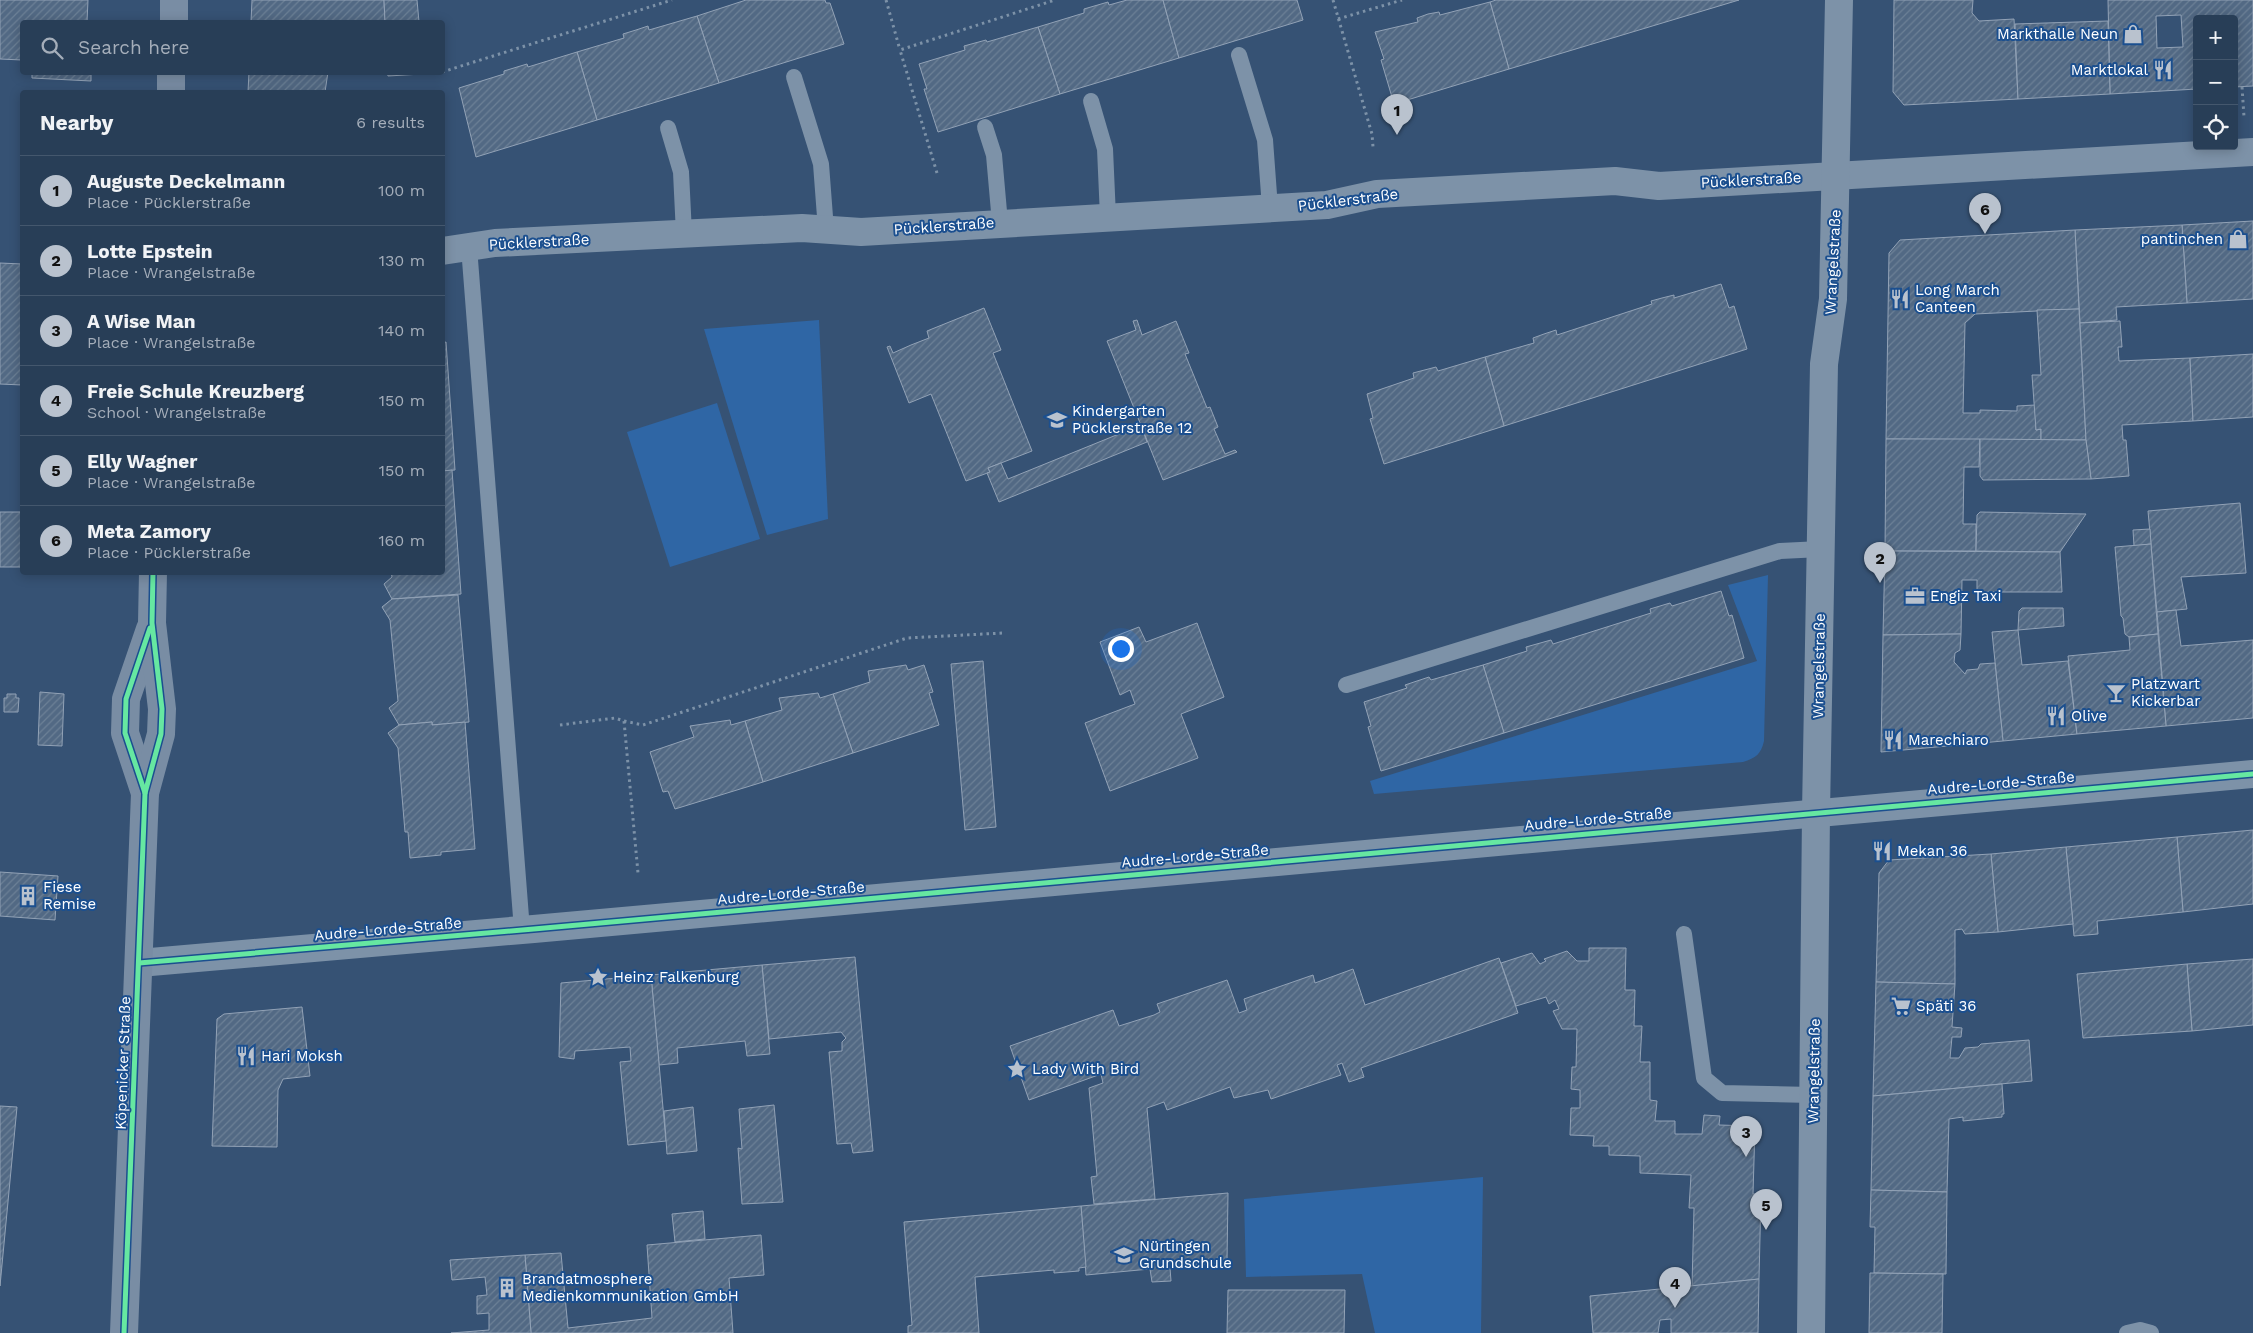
<!DOCTYPE html>
<meta charset="utf-8">
<style>
:root{--surface:#283e57;--page:#344961;--text:#f1f3f6;--muted:#a5aeba;--line:#44576d;--accent:#b9c2ce}
body{margin:0;font-family:"Work Sans",sans-serif;background:var(--page);color:var(--text)}
.controls{position:absolute;right:15px;top:15px;display:grid;overflow:hidden;border-radius:5px;box-shadow:0 2px 12px #0003}
.controls button{width:45px;height:45px;display:grid;place-items:center;padding:0;border:0;border-bottom:1px solid var(--line);background:var(--surface);color:var(--text);font:25px sans-serif}
.you{position:absolute;left:1120px;top:648px;width:18px;height:18px;margin:-12px;border:4px solid #fff;border-radius:50%;background:#1a73e8;box-shadow:0 0 0 8px #1a73e833}
.badge{display:grid;place-items:center;width:32px;height:32px;border-radius:50%;background:var(--accent);color:#111;font-size:16px;font-weight:700}
.pin{position:absolute;translate:-50% -41px;filter:drop-shadow(0 1px 2px #0008)}
.pin::after{content:'';position:absolute;top:26px;width:18px;height:15px;background:inherit;clip-path:polygon(0 0,100% 0,50% 100%)}
.list{margin:0;padding:0;list-style:none}
h2{display:flex;justify-content:space-between;align-items:center;height:65px;margin:0;padding:0 20px;font-size:21px}
h2 small{font-size:16px;font-weight:400;color:var(--muted)}
.list li{display:grid;grid-template-columns:32px 1fr auto;gap:15px;align-items:center;box-sizing:border-box;height:70px;padding:0 20px;border-top:1px solid var(--line)}
.list b{display:block;font-size:19px;white-space:nowrap}
.list p{margin:0;font-size:16px;white-space:nowrap;color:var(--muted)}
.list em{font-size:16px;font-style:normal;color:var(--muted)}
.icon{flex:none;width:28px;height:28px;fill:none;stroke:currentColor;stroke-width:2;stroke-linecap:round;stroke-linejoin:round}
.map{position:relative;flex:none;width:2253px;height:1333px;overflow:hidden}
.search{position:absolute;background:var(--surface);box-shadow:0 2px 12px #0003;left:20px;top:20px;width:425px;height:55px;display:flex;align-items:center;gap:12px;box-sizing:border-box;padding:0 18px;border-radius:5px;color:var(--muted);font-size:19px}
.panel{position:absolute;background:var(--surface);box-shadow:0 2px 12px #0003;left:20px;top:90px;width:425px;height:485px;border-radius:5px}
.map>svg:first-child{display:block}
</style>
<div class="map">
<svg width="2253" height="1333" viewBox="0 0 2253 1333">
<defs>
<pattern id="building-hatch" width="6" height="6" patternUnits="userSpaceOnUse" patternTransform="scale(1.25)"><rect width="6" height="6" fill="#526984"/><path d="M-1 1l2-2M0 6l6-6M5 7l2-2" fill="none" stroke="#6c8096"/></pattern>
</defs>
<rect width="100%" height="100%" fill="#365274"/>
<g fill="#2f66a5">
<path d="M819,320L828,519L767,535L704,329Z"/>
<path d="M717,403L760,539L670,567L627,432Z"/>
<path d="M1768,575L1764,741C1761,754 1756,758 1743,762L1374,794L1370,781L1757,661L1728,585Z"/>
<path d="M1483,1177L1481,1333H1375L1362,1274L1246,1277L1244,1199Z"/>
</g>
<g fill="url(#building-hatch)" stroke="#92a2b6" fill-rule="evenodd">
<path d="M0,0H88L87,22H22V60L0,59Z"/>
<path d="M252,0H384L385,22H251Z"/>
<path d="M384,0H417L419,22H385Z"/>
<path d="M825,0L826,3H830L844,44L719,83L697,16L746,0Z"/>
<path d="M1127,0H1163L1179,58L1060,94L1038,27L1084,13V9L1108,2L1109,5Z"/>
<path d="M1163,0H1297L1303,20L1179,58Z"/>
<path d="M1496,0H1739L1509,69L1490,2Z"/>
<path d="M1894,0H1973L1972,13L1979,21L2014,19L2018,99L1904,105L1893,92Z"/>
<path d="M2108,0H2253V86L2234,87V19H2197V89L2110,94ZM2181,15L2183,47L2157,48L2156,16Z"/>
<path d="M1490,2L1509,69L1394,104L1381,60L1384,59L1375,32L1418,22L1417,18L1428,14L1439,12L1440,15Z"/>
<path d="M697,16L719,83L597,120L577,52L624,38L623,34L636,30L648,26L649,30Z"/>
<path d="M2108,21L2110,94L2018,99L2015,24Z"/>
<path d="M1038,27L1060,94L938,132L924,89H927L919,64L965,50L964,46L986,40L987,42Z"/>
<path d="M577,52L597,120L476,157L459,88L504,74V71L527,64L528,67Z"/>
<path d="M32,72H91V81L32,78Z"/>
<path d="M249,72H328L325,92H248Z"/>
<path d="M387,72H422V74L388,76Z"/>
<path d="M2253,221V299L2187,303L2182,225Z"/>
<path d="M2182,225L2187,303L2116,307L2117,320L2080,323L2075,230Z"/>
<path d="M2075,230L2079,309L1975,314L1965,323L1963,413H1980V410L2017,411V406L2035,405L2036,430L2041,429V440L1886,439L1889,253L1900,240Z"/>
<path d="M0,263L22,264V385L0,384Z"/>
<path d="M1721,284L1729,308L1734,306L1747,349L1504,426L1485,357L1534,343L1533,338L1544,334L1556,330L1557,335L1652,304L1651,301L1662,298L1674,295V298Z"/>
<path d="M984,308L1001,350L993,353L1032,451L988,468L990,472L966,481L931,394L909,403L887,347L890,346L893,353L911,345L929,338L927,331Z"/>
<path d="M2079,309L2086,440H2041V429L2036,430L2032,375H2041L2037,310Z"/>
<path d="M1137,320L1142,335L1176,321L1189,353L1185,354L1207,408L1210,407L1218,427L1214,429L1225,454L1235,450L1237,452L1163,480L1107,341L1136,330L1133,321Z"/>
<path d="M2120,321L2122,347H2118L2119,361L2190,358L2193,421L2122,425L2123,440H2126L2129,476L2091,479L2086,440L2080,323Z"/>
<path d="M446,342L455,470L442,471V343Z"/>
<path d="M2253,354V417L2193,421L2190,358Z"/>
<path d="M1485,357L1504,426L1384,464L1370,419L1373,418L1367,394L1414,378L1413,373L1436,367L1438,371Z"/>
<path d="M1141,425L1147,442L999,502L987,473L990,472L988,468L1001,463L1008,479Z"/>
<path d="M1886,439H1980L1979,467H1964L1963,524H1976V551H1885Z"/>
<path d="M1980,439L2086,440L2091,479L1983,480L1980,476Z"/>
<path d="M452,470L461,594L392,599L384,584L392,577L391,572H442V471Z"/>
<path d="M2240,503L2246,573L2181,577L2187,609L2157,612L2148,511Z"/>
<rect x="0" y="512" width="22" height="55"/>
<path d="M1980,512L2086,514L2060,552L1976,551L1977,515Z"/>
<path d="M2150,529L2151,544L2134,546L2133,530Z"/>
<path d="M2151,544L2158,634L2129,637L2125,634L2123,618L2121,616L2115,547Z"/>
<path d="M1885,551L2060,552L2062,592H1980L1977,590V580H1962L1961,634L1883,635Z"/>
<path d="M1721,591L1729,616L1732,615L1744,658L1504,733L1483,665L1527,651L1526,647L1551,640L1553,644L1651,613L1650,609L1670,603L1672,606Z"/>
<path d="M458,595L469,722L432,725V722L399,725L389,708L398,701L390,620L382,607L392,599Z"/>
<path d="M2022,608H2063L2064,626L2018,630L2019,611Z"/>
<path d="M2176,610L2181,646L2253,640V718L2166,726L2157,612Z"/>
<path d="M1197,623L1224,697L1181,714L1198,758L1110,791L1085,723L1135,704L1130,690L1120,695L1100,642L1139,627L1146,642Z"/>
<path d="M2018,630L2022,665L2068,661L2077,734L2003,741L1992,632Z"/>
<path d="M1961,634L1960,650L1955,653L1954,662L1965,674L1967,670L1978,669L1980,664L1995,663L2003,741L1881,752L1883,635Z"/>
<path d="M2158,634L2166,726L2077,734L2068,656L2130,650L2129,637Z"/>
<path d="M983,661L996,827L965,830L951,664Z"/>
<path d="M906,665L908,670L924,665L933,692L929,693L939,725L853,753L833,694L870,682L868,671Z"/>
<path d="M1483,665L1504,733L1381,771L1368,727L1371,726L1364,702L1407,688L1405,685L1429,677L1431,680Z"/>
<path d="M40,692L64,694L62,746L38,745Z"/>
<path d="M818,693L820,698L833,694L853,753L763,782L745,721L782,710L779,698Z"/>
<path d="M7,694H16V698H19L18,712H4V698H7Z"/>
<path d="M730,720L731,725L745,721L763,782L675,809L668,791L663,792L650,752L694,737L690,726Z"/>
<path d="M432,722V725L465,722L475,849L441,852V855L410,858L408,832H405L398,748L388,733L399,725Z"/>
<path d="M2253,830V904L2183,912L2177,837Z"/>
<path d="M2177,837L2183,912L2097,921L2098,934L2074,936L2066,847Z"/>
<path d="M2066,847L2073,924L1998,932L1991,854Z"/>
<path d="M1991,854L1998,932L1965,934L1962,929L1955,930V984L1876,982L1879,873L1889,860Z"/>
<path d="M0,872L58,876L55,920L0,916Z"/>
<path d="M1589,948H1626L1625,990H1635L1634,1026H1642L1640,1062H1650V1100L1657,1101L1655,1121H1675V1134H1702L1704,1115L1720,1116L1719,1125L1755,1126L1753,1194H1761L1759,1279L1692,1286L1694,1208H1689L1691,1175L1640,1173V1156L1609,1155V1146H1593L1594,1136L1570,1135L1571,1108H1580V1090L1571,1089L1572,1067H1576L1577,1029H1562L1553,1011L1559,1009L1555,1000L1549,1004L1546,997L1516,1006L1501,963L1532,953L1540,964L1546,961L1544,959L1567,951L1577,961H1589Z"/>
<path d="M855,957L873,1151L853,1153L851,1143L837,1144L829,1052L842,1051V1042L846,1038L841,1032L769,1039L762,965Z"/>
<path d="M1499,958L1518,1013L1361,1068L1364,1077L1349,1082L1342,1063L1337,1065L1341,1075L1271,1099L1268,1090L1234,1098L1230,1087L1167,1110L1164,1102L1147,1108L1155,1199L1094,1204L1091,1177L1097,1176L1089,1088L1103,1083L1101,1074L1029,1100L1010,1046L1113,1010L1119,1026L1154,1015L1160,1012L1157,1004L1227,980L1239,1013L1247,1010L1244,999L1313,975L1315,983L1353,969L1365,1005Z"/>
<path d="M2253,959V1025L2192,1031L2187,964Z"/>
<path d="M2187,964L2192,1031L2083,1038L2077,974Z"/>
<path d="M762,965L770,1054L747,1056L745,1041L677,1048L678,1063L659,1065L651,975Z"/>
<path d="M651,975L666,1141L628,1145L620,1062L631,1061L630,1047L575,1051L574,1059L559,1057L561,983Z"/>
<path d="M1876,982L1955,984L1952,1027L1962,1028L1961,1037H1952L1950,1058H1959L1965,1048L1978,1047L1981,1044L2029,1040L2032,1081L1873,1096Z"/>
<path d="M302,1007L310,1076L283,1079L278,1090L277,1147L212,1146L217,1019L224,1014Z"/>
<path d="M2002,1084L2004,1114H2002V1117L1963,1121V1117L1949,1119L1947,1192L1871,1190L1873,1096Z"/>
<path d="M774,1105L783,1202L742,1204L738,1148L742,1149L739,1109Z"/>
<path d="M0,1106L17,1107L0,1286Z"/>
<path d="M693,1107L697,1151L667,1154L664,1111Z"/>
<path d="M1871,1190L1947,1192L1946,1274L1874,1273L1875,1227H1870Z"/>
<path d="M1228,1193L1227,1262L1170,1268L1171,1281L1152,1282L1150,1269L1086,1275L1081,1206Z"/>
<path d="M1081,1206L1086,1267L1079,1268V1271L1054,1273V1270L975,1277L979,1333H908V1326L912,1325L904,1222Z"/>
<path d="M703,1211L705,1239L675,1242L672,1214Z"/>
<path d="M761,1235L764,1275L729,1278L733,1333H531L525,1255L561,1253L568,1328L652,1318L647,1245Z"/>
<path d="M525,1255L531,1333H451L489,1330V1313L477,1314V1296L487,1295L485,1277L452,1280L450,1260Z"/>
<path d="M1870,1273L1943,1274L1942,1333H1869Z"/>
<path d="M1759,1279L1758,1333H1671V1319L1660,1320L1658,1333H1593L1590,1296Z"/>
<path d="M1228,1290H1345L1344,1333H1227Z"/>
</g>
<g fill="none" stroke-linecap="round" stroke-linejoin="round">
<g stroke="#7d92a8" stroke-width="3" stroke-dasharray="2.5 4" stroke-linecap="butt">
<path d="M886,0L900,50"/>
<path d="M1333,0L1372,134L1373,147"/>
<path d="M1338,19L1402,0"/>
<path d="M442,72L672,0"/>
<path d="M2242,87L2244,117"/>
<path d="M937,173L900,50L1055,0"/>
<path d="M624,721L643,725L907,638L1003,633"/>
<path d="M560,725L615,718L624,721L638,873"/>
</g>
<g stroke="#7d92a8" stroke-width="16">
<path d="M1239,55L1265,140L1270,208"/>
<path d="M794,77L821,164L826,230"/>
<path d="M1091,101L1105,149L1108,217"/>
<path d="M985,127L994,155L1000,223"/>
<path d="M668,128L681,172L684,234"/>
<path d="M469,247L522,930"/>
<path d="M1346,685L1780,551L1821,549"/>
<path d="M1684,934L1704,1078L1722,1093L1813,1095"/>
<path d="M2127,1333L2140,1330L2151,1333"/>
</g>
<g stroke="#7d92a8" stroke-width="28">
<path d="M442,251L495,243L802,228L861,232L1327,205L1377,194L1615,181L1659,186L2253,152"/>
<path d="M139,963C844,904 1548,834 2253,774"/>
<path d="M1811,1333L1816,812L1824,364L1833,299L1839,0"/>
</g>
<g stroke="#798da4" stroke-width="28">
<path d="M174,22V0"/>
<path d="M171,92V72"/>
<path d="M145,793L125,733L126,699L150,629"/>
<path d="M124,1333L145,793L161,734L162,709L152,623L153,572"/>
</g>
<defs>
<g id="cycleway">
<path d="M145,793L125,733L126,699L150,628"/>
<path d="M139,963C844,904 1548,834 2253,774"/>
<path d="M124,1333L145,793L161,734L162,709L152,623L153,572"/>
</g>
</defs>
<use href="#cycleway" stroke="#1b4f8f" stroke-width="8"/>
<use href="#cycleway" stroke="#66e7a1" stroke-width="5"/>
</g>
<defs>
<symbol id="shop-bare" viewBox="-9 -9 18 18"><path d="M-5-2.5h2.3a2.7 3.5 0 0 1 5.4 0H5L5.5 6h-11ZM-1.5-2.5h3a1.5 2.3 0 0 0-3 0Z" fill="#b9c2ce" stroke="#1b4f8f" stroke-width="2.5" paint-order="stroke"/></symbol>
<symbol id="restaurant-bare" viewBox="-9 -9 18 18"><path d="M-5-6h1v4h1v-4h1v4h1v-4h1v5L-1.5 .5V6h-2V.5L-5-1ZM5-6V6H3V1.5H1.5Q1.5-4 5-6Z" fill="#b9c2ce" stroke="#1b4f8f" stroke-width="2.5" paint-order="stroke"/></symbol>
<symbol id="school-bare" viewBox="-9 -9 18 18"><path d="M0-5L7-2L0 1L-7-2ZM-4 1L0 2.5L4 1V4Q0 6-4 4Z" fill="#b9c2ce" stroke="#1b4f8f" stroke-width="2.5" paint-order="stroke"/></symbol>
<symbol id="office-bare" viewBox="-9 -9 18 18"><path d="M-6-3h4V-5.5h4V-3h4V5H-6ZM-1-4.5V-3h2v-1.5ZM-6 0V1H6V0Z" fill="#b9c2ce" stroke="#1b4f8f" stroke-width="2.5" paint-order="stroke"/></symbol>
<symbol id="bar-bare" viewBox="-9 -9 18 18"><path d="M-6-5H6L.8 .8V4.5H3.5V6h-7V4.5H-.8V.8Z" fill="#b9c2ce" stroke="#1b4f8f" stroke-width="2.5" paint-order="stroke"/></symbol>
<symbol id="building-bare" viewBox="-9 -9 18 18"><path d="M-4-6H4V6H1V3H-1V6H-4ZM-2.5-4.3h1.7v1.8h-1.7ZM.8-4.3h1.7v1.8H.8ZM-2.5-1h1.7V.8h-1.7ZM.8-1h1.7V.8H.8Z" fill="#b9c2ce" stroke="#1b4f8f" stroke-width="2.5" paint-order="stroke"/></symbol>
<symbol id="sight-bare" viewBox="-9 -9 18 18"><path d="M0-6L1.8-2.2L6-1.7L2.9 1.2L3.7 5.4L0 3.3L-3.7 5.4L-2.9 1.2L-6-1.7L-1.8-2.2Z" fill="#b9c2ce" stroke="#1b4f8f" stroke-width="2.5" paint-order="stroke"/></symbol>
<symbol id="supermarket-bare" viewBox="-9 -9 18 18"><path d="M-6-5.5h2.5l.6 2H6L4.5 2H-2.5L-4.4-4H-6ZM-1.5 3.2a1.3 1.3 0 1 0 .1 0ZM3 3.2a1.3 1.3 0 1 0 .1 0Z" fill="#b9c2ce" stroke="#1b4f8f" stroke-width="2.5" paint-order="stroke"/></symbol>
</defs>
<g fill-rule="evenodd">
<use href="#shop-bare" x="2119" y="20" width="28" height="28"/>
<use href="#restaurant-bare" x="2149" y="56" width="28" height="28"/>
<use href="#shop-bare" x="2224" y="225" width="28" height="28"/>
<use href="#restaurant-bare" x="1886" y="285" width="28" height="28"/>
<use href="#school-bare" x="1043" y="406" width="28" height="28"/>
<use href="#office-bare" x="1901" y="582" width="28" height="28"/>
<use href="#bar-bare" x="2102" y="679" width="28" height="28"/>
<use href="#restaurant-bare" x="2042" y="702" width="28" height="28"/>
<use href="#restaurant-bare" x="1879" y="726" width="28" height="28"/>
<use href="#restaurant-bare" x="1868" y="837" width="28" height="28"/>
<use href="#building-bare" x="14" y="882" width="28" height="28"/>
<use href="#sight-bare" x="584" y="963" width="28" height="28"/>
<use href="#supermarket-bare" x="1887" y="992" width="28" height="28"/>
<use href="#restaurant-bare" x="232" y="1042" width="28" height="28"/>
<use href="#sight-bare" x="1003" y="1055" width="28" height="28"/>
<use href="#school-bare" x="1110" y="1241" width="28" height="28"/>
<use href="#building-bare" x="493" y="1274" width="28" height="28"/>
</g>
<g text-anchor="middle" dominant-baseline="central" stroke-width="4" stroke-linejoin="round" paint-order="stroke">
<g font-size="15" fill="#fff" stroke="#1b4f8f" text-anchor="start">
<text x="2118" y="34" text-anchor="end">Markthalle Neun</text>
<text x="2148" y="70" text-anchor="end">Marktlokal</text>
<text x="2223" y="239" text-anchor="end">pantinchen</text>
<text x="1915" y="290">Long March<tspan x="1915" dy="17">Canteen</tspan></text>
<text x="1072" y="411">Kindergarten<tspan x="1072" dy="17">Pücklerstraße 12</tspan></text>
<text x="1930" y="596">Engiz Taxi</text>
<text x="2131" y="684">Platzwart<tspan x="2131" dy="17">Kickerbar</tspan></text>
<text x="2071" y="716">Olive</text>
<text x="1908" y="740">Marechiaro</text>
<text x="1897" y="851">Mekan 36</text>
<text x="43" y="887">Fiese<tspan x="43" dy="17">Remise</tspan></text>
<text x="613" y="977">Heinz Falkenburg</text>
<text x="1916" y="1006">Späti 36</text>
<text x="261" y="1056">Hari Moksh</text>
<text x="1032" y="1069">Lady With Bird</text>
<text x="1139" y="1246">Nürtingen<tspan x="1139" dy="17">Grundschule</tspan></text>
<text x="522" y="1279">Brandatmosphere<tspan x="522" dy="17">Medienkommunikation GmbH</tspan></text>
</g>
<g font-size="15" fill="#fff" stroke="#1b4f8f">
<text transform="translate(1751 180) rotate(-3)">Pücklerstraße</text>
<text transform="translate(1348 200) rotate(-7)">Pücklerstraße</text>
<text transform="translate(944 226) rotate(-4)">Pücklerstraße</text>
<text transform="translate(539 242) rotate(-3)">Pücklerstraße</text>
<text transform="translate(1833 262) rotate(-87)">Wrangelstraße</text>
<text transform="translate(1819 666) rotate(-89)">Wrangelstraße</text>
<text transform="translate(2001 783) rotate(-5)">Audre-Lorde-Straße</text>
<text transform="translate(1598 819) rotate(-5)">Audre-Lorde-Straße</text>
<text transform="translate(1195 856) rotate(-5)">Audre-Lorde-Straße</text>
<text transform="translate(791 893) rotate(-5)">Audre-Lorde-Straße</text>
<text transform="translate(388 929) rotate(-5)">Audre-Lorde-Straße</text>
<text transform="translate(123 1063) rotate(-88)">Köpenicker Straße</text>
<text transform="translate(1814 1071) rotate(-89)">Wrangelstraße</text>
</g>
</g>
</svg>
<div class="controls">
<button>+</button>
<button>−</button>
<button><svg class="icon" aria-label="locate" viewBox="0 0 24 24"><circle cx="12" cy="12" r="6"/><path d="M12 2v4M12 18v4M2 12h4M18 12h4"/></svg></button>
</div>
<div class="you"></div>
<div class="pin badge" style="left:1397px;top:135px">1</div>
<div class="pin badge" style="left:1880px;top:583px">2</div>
<div class="pin badge" style="left:1746px;top:1157px">3</div>
<div class="pin badge" style="left:1675px;top:1308px">4</div>
<div class="pin badge" style="left:1766px;top:1230px">5</div>
<div class="pin badge" style="left:1985px;top:234px">6</div>
<div class="search"><svg class="icon" aria-label="search" viewBox="0 0 24 24"><circle cx="10" cy="10" r="6"/><path d="M15 15l6 6"/></svg>Search here</div>
<section class="panel">
<h2>Nearby<small>6 results</small></h2>
<ul class="list">
<li><span class="badge">1</span><div><b>Auguste Deckelmann</b><p>Place · Pücklerstraße</p></div><em>100 m</em></li>
<li><span class="badge">2</span><div><b>Lotte Epstein</b><p>Place · Wrangelstraße</p></div><em>130 m</em></li>
<li><span class="badge">3</span><div><b>A Wise Man</b><p>Place · Wrangelstraße</p></div><em>140 m</em></li>
<li><span class="badge">4</span><div><b>Freie Schule Kreuzberg</b><p>School · Wrangelstraße</p></div><em>150 m</em></li>
<li><span class="badge">5</span><div><b>Elly Wagner</b><p>Place · Wrangelstraße</p></div><em>150 m</em></li>
<li><span class="badge">6</span><div><b>Meta Zamory</b><p>Place · Pücklerstraße</p></div><em>160 m</em></li>
</ul>
</section>
</div>
